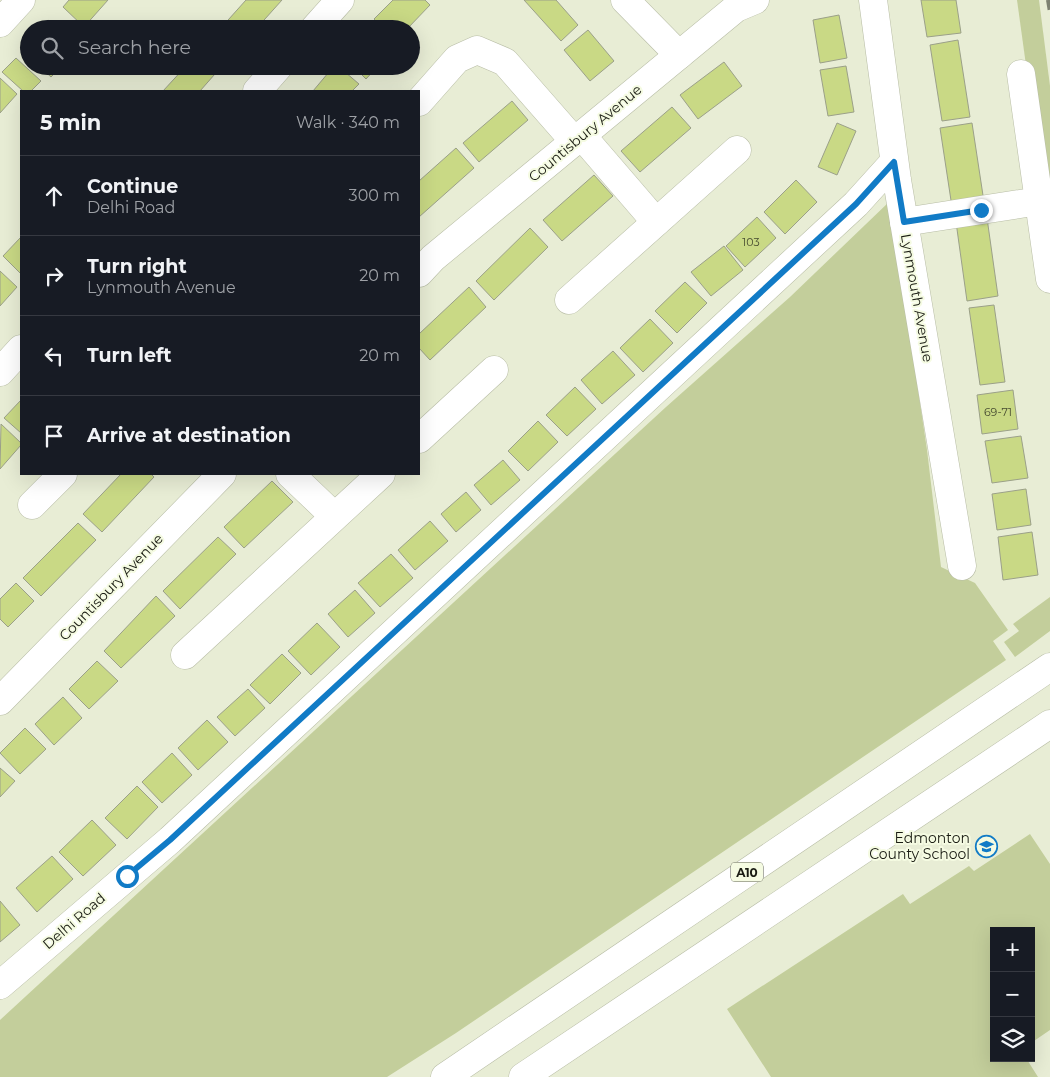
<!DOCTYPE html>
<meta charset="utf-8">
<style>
:root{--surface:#171b24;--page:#242831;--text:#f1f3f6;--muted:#9ea1a6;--line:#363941}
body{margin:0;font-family:Montserrat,sans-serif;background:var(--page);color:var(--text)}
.controls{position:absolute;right:15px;bottom:15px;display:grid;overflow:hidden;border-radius:0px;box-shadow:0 5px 20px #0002}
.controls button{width:45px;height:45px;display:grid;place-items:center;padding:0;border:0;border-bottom:1px solid var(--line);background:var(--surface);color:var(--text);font:25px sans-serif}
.stop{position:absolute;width:15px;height:15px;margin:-11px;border:4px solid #117bc6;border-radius:50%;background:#fff}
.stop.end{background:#117bc6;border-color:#fff;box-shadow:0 1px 5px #0008}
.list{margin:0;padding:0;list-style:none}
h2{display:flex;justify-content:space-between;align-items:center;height:65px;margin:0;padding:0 20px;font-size:21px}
h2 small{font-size:16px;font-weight:400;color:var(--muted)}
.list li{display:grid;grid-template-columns:32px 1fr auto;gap:15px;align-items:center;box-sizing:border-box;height:80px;padding:0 20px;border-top:1px solid var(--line)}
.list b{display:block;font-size:19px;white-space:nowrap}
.list p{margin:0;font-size:16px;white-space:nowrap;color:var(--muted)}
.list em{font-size:16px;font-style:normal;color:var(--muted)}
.icon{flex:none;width:28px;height:28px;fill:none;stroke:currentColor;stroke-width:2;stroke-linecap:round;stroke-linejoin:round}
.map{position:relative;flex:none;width:1050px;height:1077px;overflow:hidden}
.search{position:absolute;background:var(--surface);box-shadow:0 5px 20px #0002;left:20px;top:20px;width:400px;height:55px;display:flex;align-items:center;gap:12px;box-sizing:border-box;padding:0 18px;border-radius:28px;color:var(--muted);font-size:19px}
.panel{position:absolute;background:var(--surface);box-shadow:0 5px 20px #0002;left:20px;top:90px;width:400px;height:385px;border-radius:0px}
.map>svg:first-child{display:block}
</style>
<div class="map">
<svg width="1050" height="1077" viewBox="0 0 1050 1077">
<rect width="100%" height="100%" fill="#e8edd5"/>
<g fill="#c3ce9b">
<path d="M1017,0H1039L1050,86V239Z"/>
<path d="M890,201L927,450L941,567L975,583L1008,630L993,641L1006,660L456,1033L387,1077H0V1020L666,407L790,297Z"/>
<path d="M1050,597V631L1015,657L1004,642L1019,631L1013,624Z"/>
<path d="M1030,834L1050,864V1030L1031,1043V931H994V1058H1026L1038,1077H771L727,1009L903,894L910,904L969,866L974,871Z"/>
</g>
<g fill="#c9d985" stroke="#9ba089">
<path d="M69,0H108L84,27L63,7Z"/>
<path d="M246,0H282L256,29H220Z"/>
<path d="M393,0H425L430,5L407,29H384L374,19Z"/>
<path d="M524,0H556L578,25L561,41Z"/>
<path d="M921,0H956L961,33L927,37Z"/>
<path d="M839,15L847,58L820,63L813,20Z"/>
<path d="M48,20L58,29H39Z"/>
<path d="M588,30L614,61L590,81L564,50Z"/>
<path d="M29,40V57L20,49Z"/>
<path d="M958,40L970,117L942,121L930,45Z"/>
<path d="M16,58L41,81L31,91H23L2,72Z"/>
<path d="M724,62L742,86L698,119L680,95Z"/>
<path d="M39,66H62L51,77Z"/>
<path d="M186,66H222L200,91H163Z"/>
<path d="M334,66H338L359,84L352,91H313Z"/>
<path d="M353,66H378L366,79Z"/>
<path d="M846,66L854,112L828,116L820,70Z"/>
<path d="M0,78L17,94L0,113Z"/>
<path d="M512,101L528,120L479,162L463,143Z"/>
<path d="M672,107L691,128L640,172L621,151Z"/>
<path d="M837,123L856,131L837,175L818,167Z"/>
<path d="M972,123L984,202L952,207L940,128Z"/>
<path d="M456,148L474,168L419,217V181Z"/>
<path d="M594,175L613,196L562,241L543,220Z"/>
<path d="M796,180L817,202L785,234L764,212Z"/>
<path d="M757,217L776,238L745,267L726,246Z"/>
<path d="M987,218L998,296L967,301L956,222Z"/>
<path d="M530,228L548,247L494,300L476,281Z"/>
<path d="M21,237V274L3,256Z"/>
<path d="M724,246L743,270L711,296L691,272Z"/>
<path d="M0,271L17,287L0,306Z"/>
<path d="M685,282L707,303L677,333L655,311Z"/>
<path d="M469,287L486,307L430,360L419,348V334Z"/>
<path d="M994,305L1005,382L980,385L969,308Z"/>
<path d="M650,319L673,343L643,372L620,348Z"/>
<path d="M613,351L635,375L602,404L581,380Z"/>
<path d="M575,387L596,409L567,436L546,415Z"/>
<path d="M1013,390L1018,429L982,434L977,395Z"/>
<path d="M21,400V433L4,418Z"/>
<path d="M538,421L558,442L528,471L508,451Z"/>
<path d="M1,424L21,443V445L0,469Z"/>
<path d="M1021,436L1028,478L992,483L985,441Z"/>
<path d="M503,460L520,480L491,505L474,485Z"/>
<path d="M121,474H151L154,477L102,532L83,514Z"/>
<path d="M272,481L293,502L244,548L224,527Z"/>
<path d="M1026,489L1031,525L997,530L992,494Z"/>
<path d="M466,492L481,510L456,532L441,514Z"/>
<path d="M430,521L448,541L415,570L398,550Z"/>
<path d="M78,523L96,540L41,596L23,578Z"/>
<path d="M1032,532L1038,575L1003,580L998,537Z"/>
<path d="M218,537L236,554L180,609L163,591Z"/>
<path d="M391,554L413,578L380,607L358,583Z"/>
<path d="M16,583L34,601L8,627L0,619V599Z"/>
<path d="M355,590L375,613L348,637L328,614Z"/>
<path d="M156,596L175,616L121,668L104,651Z"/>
<path d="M317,623L340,647L311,675L288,651Z"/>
<path d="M282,654L301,673L270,704L250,685Z"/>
<path d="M97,661L118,681L89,709L69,689Z"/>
<path d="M248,689L265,708L235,736L217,717Z"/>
<path d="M63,697L82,718L54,745L35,724Z"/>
<path d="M207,720L228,742L198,770L178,748Z"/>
<path d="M25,728L46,749L20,774L0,753Z"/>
<path d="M172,753L192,775L162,803L142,782Z"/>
<path d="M0,768L15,781L0,797Z"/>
<path d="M137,786L158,807L127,839L105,818Z"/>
<path d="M92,820L116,845L83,876L59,852Z"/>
<path d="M52,856L73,879L37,912L16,888Z"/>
<path d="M0,901L20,925L0,942Z"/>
</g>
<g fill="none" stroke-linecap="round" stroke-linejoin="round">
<defs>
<g id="minor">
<path d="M625,0L679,55"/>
<path d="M873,0L897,180L962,566"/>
<path d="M0,23L21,0"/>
<path d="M314,29L340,0"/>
<path d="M1021,74L1050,279"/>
<path d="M257,91L279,66"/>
<path d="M419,102L457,59L477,50L505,62L575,142"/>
<path d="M582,136L656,222"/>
<path d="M904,222L1039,201"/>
<path d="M419,273L433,258L736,8L755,0"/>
<path d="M569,300L737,150"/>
<path d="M0,372L21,349"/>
<path d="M419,439L494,370"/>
<path d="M290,474L334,516"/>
<path d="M32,505L63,474"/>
<path d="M185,655L381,474"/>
<path d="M0,701L222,474"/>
<path d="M0,985L170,840L856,204L894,162"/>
</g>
<g id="highway">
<path d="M445,1077L1050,667"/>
<path d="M523,1077L1050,724"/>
</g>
</defs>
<use href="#minor" stroke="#b8bda6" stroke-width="29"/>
<use href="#highway" stroke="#b8bda6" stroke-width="29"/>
<use href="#minor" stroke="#fff" stroke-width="28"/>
<use href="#highway" stroke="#fff" stroke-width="28"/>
<path stroke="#7d8171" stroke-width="4" stroke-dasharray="10 5" stroke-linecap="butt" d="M1048,0L1050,12"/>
</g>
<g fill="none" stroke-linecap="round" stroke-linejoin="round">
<path stroke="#117bc6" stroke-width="6" d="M127,876L170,840L856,204L894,162L904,222L981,210"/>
</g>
<defs>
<symbol id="school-ring" viewBox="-11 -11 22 22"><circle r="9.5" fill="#f5fbe2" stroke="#117bc6" stroke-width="1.5"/><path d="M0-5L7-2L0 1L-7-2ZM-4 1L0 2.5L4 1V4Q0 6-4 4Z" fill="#117bc6"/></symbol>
</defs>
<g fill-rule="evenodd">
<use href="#school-ring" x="974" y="834" width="25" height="25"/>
</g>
<g text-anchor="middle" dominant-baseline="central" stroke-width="4" stroke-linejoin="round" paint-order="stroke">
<g font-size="11" fill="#464b30">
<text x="751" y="242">103</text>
<text x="998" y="412">69-71</text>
</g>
<rect fill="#f5fbe2" stroke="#5c5f51" stroke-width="1" x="731" y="862.5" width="32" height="19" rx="4"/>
<g font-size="12" font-weight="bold" fill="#1a1c13">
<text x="747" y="872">A10</text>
</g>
<g font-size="14" fill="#1a1c13" stroke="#f5fbe2">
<text transform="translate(585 133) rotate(-40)">Countisbury Avenue</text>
<text transform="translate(917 298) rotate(80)">Lynmouth Avenue</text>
<text transform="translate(111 587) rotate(-46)">Countisbury Avenue</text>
<text transform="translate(74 921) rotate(-41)">Delhi Road</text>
</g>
<g font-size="14" fill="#1a1c13" stroke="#f5fbe2" text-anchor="end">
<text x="970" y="838">Edmonton<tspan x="970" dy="16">County School</tspan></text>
</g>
</g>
</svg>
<div class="controls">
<button>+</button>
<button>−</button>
<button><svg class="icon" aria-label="layers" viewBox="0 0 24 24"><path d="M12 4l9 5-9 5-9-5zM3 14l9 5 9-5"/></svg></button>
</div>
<div class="stop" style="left:127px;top:876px"></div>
<div class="stop end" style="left:981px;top:210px"></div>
<div class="search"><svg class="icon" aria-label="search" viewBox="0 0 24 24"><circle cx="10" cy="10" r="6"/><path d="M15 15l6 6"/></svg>Search here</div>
<section class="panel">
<h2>5 min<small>Walk · 340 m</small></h2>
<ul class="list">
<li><svg class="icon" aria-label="ahead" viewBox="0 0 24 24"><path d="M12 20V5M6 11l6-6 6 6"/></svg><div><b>Continue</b><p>Delhi Road</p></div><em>300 m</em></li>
<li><svg class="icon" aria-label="right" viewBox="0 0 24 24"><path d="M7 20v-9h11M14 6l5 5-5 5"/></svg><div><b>Turn right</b><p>Lynmouth Avenue</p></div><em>20 m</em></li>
<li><svg class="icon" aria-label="left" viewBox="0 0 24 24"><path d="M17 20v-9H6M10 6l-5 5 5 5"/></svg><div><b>Turn left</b></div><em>20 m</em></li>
<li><svg class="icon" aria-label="arrive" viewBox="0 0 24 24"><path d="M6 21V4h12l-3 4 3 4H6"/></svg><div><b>Arrive at destination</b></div></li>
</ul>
</section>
</div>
